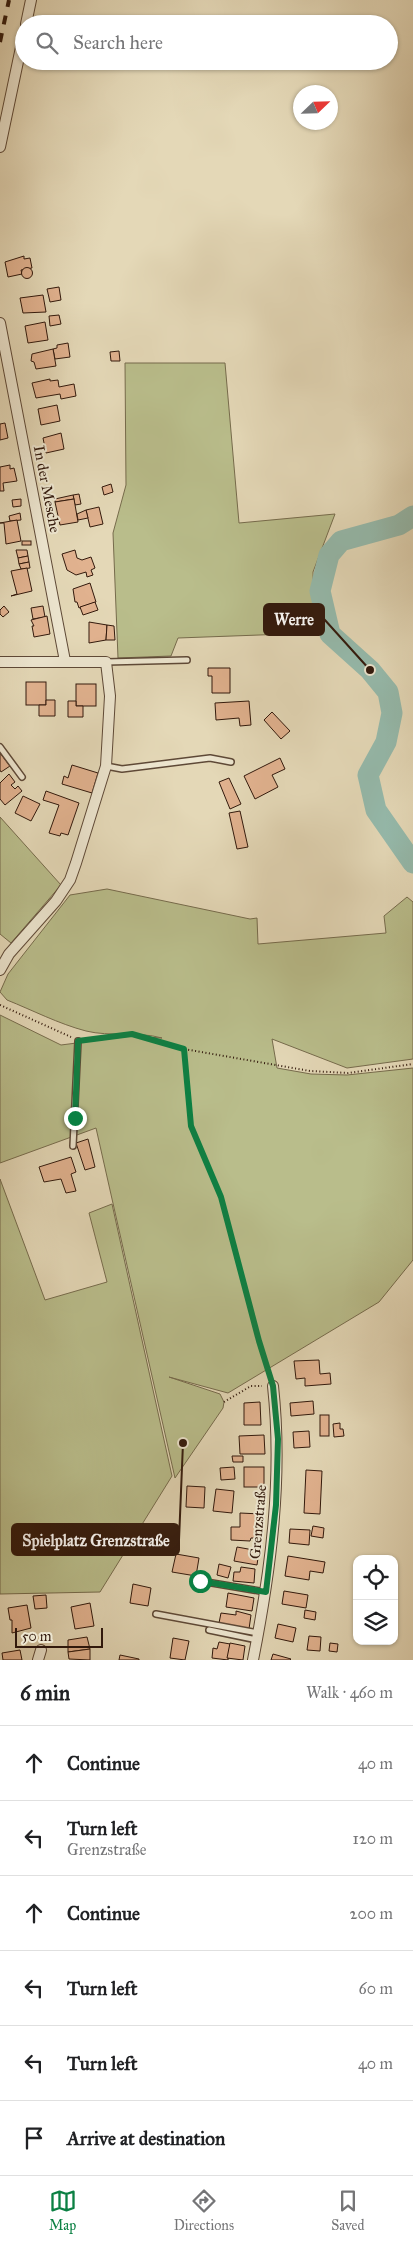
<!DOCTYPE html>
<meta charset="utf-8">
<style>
:root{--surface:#fff;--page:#f2f2f2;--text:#202124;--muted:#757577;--line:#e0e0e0;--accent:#0b8043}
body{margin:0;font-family:"IM FELL Great Primer",serif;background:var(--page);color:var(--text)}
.controls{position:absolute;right:15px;bottom:15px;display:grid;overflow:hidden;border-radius:10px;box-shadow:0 1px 4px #0004}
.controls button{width:45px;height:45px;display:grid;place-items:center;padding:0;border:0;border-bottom:1px solid var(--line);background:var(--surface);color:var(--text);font:25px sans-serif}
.compass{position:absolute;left:293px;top:85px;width:45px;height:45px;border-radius:50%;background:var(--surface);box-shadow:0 1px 4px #0004;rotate:67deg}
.scale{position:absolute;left:15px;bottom:12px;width:88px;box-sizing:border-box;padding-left:5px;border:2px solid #32190c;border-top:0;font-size:14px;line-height:18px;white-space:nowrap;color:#32190c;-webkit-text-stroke:4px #ede6d0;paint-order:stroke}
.stop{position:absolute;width:15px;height:15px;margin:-11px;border:4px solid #0b8043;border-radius:50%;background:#fff}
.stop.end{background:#0b8043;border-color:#fff;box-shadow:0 1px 5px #0008}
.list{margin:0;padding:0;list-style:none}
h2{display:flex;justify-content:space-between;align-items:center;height:65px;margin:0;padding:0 20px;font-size:21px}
h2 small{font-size:16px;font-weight:400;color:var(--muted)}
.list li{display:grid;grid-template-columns:32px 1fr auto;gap:15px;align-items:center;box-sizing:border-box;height:75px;padding:0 20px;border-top:1px solid var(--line)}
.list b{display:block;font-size:19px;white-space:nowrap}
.list p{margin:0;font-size:16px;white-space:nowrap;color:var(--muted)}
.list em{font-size:16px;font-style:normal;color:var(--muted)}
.icon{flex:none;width:28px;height:28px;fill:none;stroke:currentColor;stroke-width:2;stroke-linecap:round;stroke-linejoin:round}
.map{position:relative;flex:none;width:413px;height:1660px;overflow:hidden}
.search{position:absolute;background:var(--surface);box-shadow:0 1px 4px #0004;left:15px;right:15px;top:15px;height:55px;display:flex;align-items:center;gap:12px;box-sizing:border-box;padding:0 18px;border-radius:28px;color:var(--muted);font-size:19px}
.sheet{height:515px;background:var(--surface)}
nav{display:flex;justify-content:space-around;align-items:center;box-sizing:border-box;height:70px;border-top:1px solid var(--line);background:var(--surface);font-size:14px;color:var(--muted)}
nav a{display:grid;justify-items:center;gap:2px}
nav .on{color:var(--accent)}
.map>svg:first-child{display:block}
</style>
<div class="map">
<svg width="413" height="1660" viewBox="0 0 413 1660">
<rect width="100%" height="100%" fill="#e4d8b7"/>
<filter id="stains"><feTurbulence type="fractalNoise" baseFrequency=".004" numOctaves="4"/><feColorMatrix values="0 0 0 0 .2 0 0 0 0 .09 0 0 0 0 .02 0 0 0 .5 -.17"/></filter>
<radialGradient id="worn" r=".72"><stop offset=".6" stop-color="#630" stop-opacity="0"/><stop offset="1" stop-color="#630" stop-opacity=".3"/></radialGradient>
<g fill="#b9bd8b" stroke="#766b4c">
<path d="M125,363H225L239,523L335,514L313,572L314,633L178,638L171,656L118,658L113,533L126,485Z"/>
<path d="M0,817L61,885L11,943L0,934Z"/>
<path d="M107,889L250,919L257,918L258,944L386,933L384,916L407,897L413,902V1059L347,1068L272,1039L277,1068L311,1074L347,1075L413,1068V1260L379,1302L228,1393L169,1377L220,1394L224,1402L223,1408L175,1478L96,1128L0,1163V1015L61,1045L131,1036L162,1038C137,1031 110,1037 86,1031C59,1024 32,1010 7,1000L0,992L8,974L70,895Z"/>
<path d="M0,1179L45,1300L107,1282L89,1213L112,1204L172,1476L100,1592L0,1594Z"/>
</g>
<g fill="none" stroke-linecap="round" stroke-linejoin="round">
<path stroke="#95baac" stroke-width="21" d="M413,516L399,525L341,541L329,555L320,591L330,634L370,670L388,692L392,713L386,742L368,775L376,810L413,863"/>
</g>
<g fill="#e1b28f" stroke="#32190c">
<path d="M24,256V259L30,258L32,268L21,270L22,274L8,277L5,262Z"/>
<circle cx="27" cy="273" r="5.5"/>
<path d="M59,287L61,300L50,302L47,289Z"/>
<path d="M43,295L46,312L23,313L20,298Z"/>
<path d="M59,315L61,324L50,326L49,316Z"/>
<path d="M45,322L48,340L28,343L25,326Z"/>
<path d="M68,343L70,357L55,359L53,349L57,348V345Z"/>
<path d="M53,349L56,366L36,369L34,362L31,361L32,354Z"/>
<path d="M119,351L120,361H111L110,352Z"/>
<path d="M50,379V381L58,380L59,387L74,384L76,396L61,399L60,394L36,398L32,383Z"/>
<path d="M57,405L60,421L41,425L38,409Z"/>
<path d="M5,423L8,438L0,440V424Z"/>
<path d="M61,433L64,449L46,453L43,438Z"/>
<path d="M10,465V469L14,468L17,481L3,483L4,491H0V467Z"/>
<path d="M111,484L113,492L104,495L102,487Z"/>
<path d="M79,494L81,504L75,505L73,495Z"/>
<path d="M73,495L74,499L55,502V499Z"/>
<path d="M21,499V506L13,507L12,500Z"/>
<path d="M74,499L78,522L60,525L55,502Z"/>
<path d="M99,507L103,524L90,527L86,510Z"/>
<path d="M86,510L88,518L78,520L77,514Z"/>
<path d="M20,513L21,520L10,521L9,516Z"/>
<path d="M17,520L21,541L6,544L4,523H0Z"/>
<rect x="22" y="541" width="9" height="4"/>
<path d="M16,550H27L28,556L18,558Z"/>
<path d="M75,550L77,558L82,560L91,557L95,568L91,570L93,575L87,577L86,572L76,575L67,570L62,554Z"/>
<path d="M28,556L29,562L19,564L18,558Z"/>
<path d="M29,562L30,568L21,569L19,564Z"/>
<path d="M27,568L32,591L11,596L17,594L11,571Z"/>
<path d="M90,583L96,602L79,608L77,602H75L73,589Z"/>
<path d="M95,602L98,610L83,615L80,607Z"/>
<path d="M4,606L9,612L3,617L0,614V610Z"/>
<path d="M43,606L45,617L33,619L31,608Z"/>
<path d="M47,616L50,634L34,637L32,626H34L31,620Z"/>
<path d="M89,622L107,625L106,640L89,643Z"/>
<path d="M107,625L114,626L115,640H106Z"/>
<path d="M208,668H230V693H212V676H208Z"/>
<rect x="26" y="682" width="20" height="23"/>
<rect x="76" y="684" width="20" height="22"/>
<path d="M46,700H55V716H39V705H46Z"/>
<path d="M68,701H76V706H83V717H68Z"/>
<path d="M249,701L251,725L240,726L239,718L216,720L215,703Z"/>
<path d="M272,712L290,731L281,739L264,720Z"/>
<path d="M0,753L10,766L1,772L0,770Z"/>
<path d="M280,758L285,769L272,775L278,787L255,799L244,776Z"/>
<path d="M72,765L98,773L92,793L62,784L64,776L68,778Z"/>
<path d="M9,774L15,782L11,785L15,789L18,786L22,791L5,805L0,799V783Z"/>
<path d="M229,778L241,804L230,809L219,782Z"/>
<path d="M46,791L79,803L68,835L61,833L60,836L49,833L59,805L43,800Z"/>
<path d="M23,796L40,804L31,821L15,813Z"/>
<path d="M240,811L248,847L237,849L229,813Z"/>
<path d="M88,1139L95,1167L85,1170L76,1143Z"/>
<path d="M71,1157L76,1172L71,1174L76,1191L66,1193L61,1179L44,1182L39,1167Z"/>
<path d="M319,1360L320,1374L330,1373L331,1384L305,1386V1378L296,1379L294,1361Z"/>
<path d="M313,1401L314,1414L291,1416L290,1403Z"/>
<path d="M260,1402L261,1425H244V1403Z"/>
<rect x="320" y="1415" width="9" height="21"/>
<path d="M340,1423V1429H343L344,1436L334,1437L333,1424Z"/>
<path d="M309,1431L310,1447L294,1448L293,1432Z"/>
<path d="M264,1435L265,1454H240L239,1436Z"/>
<path d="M232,1456H243V1462H233Z"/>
<path d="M234,1467L235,1479L221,1480L220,1468Z"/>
<rect x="244" y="1467" width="20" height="20"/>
<path d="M306,1470L322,1471L320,1514L304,1513Z"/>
<path d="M187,1486L205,1487L204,1508L186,1507Z"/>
<path d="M216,1489L234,1491L232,1513L213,1511Z"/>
<path d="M240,1513L261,1514L260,1538H251L250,1541L231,1540V1527H240Z"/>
<path d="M313,1526L324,1528L323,1538L311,1536Z"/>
<path d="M290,1529L310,1530L309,1545L289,1543Z"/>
<path d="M237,1547L259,1551L257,1565L234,1561Z"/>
<path d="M176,1554L199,1558L196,1576L172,1572Z"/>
<path d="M288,1556L325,1562L323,1573L310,1571L309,1580L285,1576Z"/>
<path d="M219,1564L231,1567L228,1578L217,1575Z"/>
<path d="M241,1567L255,1569L254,1583L233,1581L234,1572H240Z"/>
<path d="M133,1584L151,1588L148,1606L130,1603Z"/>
<path d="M284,1591L308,1595L306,1608L282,1604Z"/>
<path d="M228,1593L254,1598L252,1611L226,1607Z"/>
<path d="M46,1595L47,1608L35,1609L33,1596Z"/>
<path d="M90,1603L94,1626L75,1629L71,1607Z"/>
<path d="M27,1605L31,1628L12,1633V1620H10L8,1608Z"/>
<path d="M305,1610L316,1612L315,1620L304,1618Z"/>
<path d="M236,1611L251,1615L249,1629L219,1623L221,1613L236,1615Z"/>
<path d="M278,1624L296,1628L293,1642L275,1638Z"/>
<path d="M309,1636L321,1637L320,1651L307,1650Z"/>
<path d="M87,1637L90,1649L68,1652V1640Z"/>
<path d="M173,1638L189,1641L185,1660L170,1658Z"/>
<path d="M219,1642L230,1644L228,1660L212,1658L213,1648L217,1649Z"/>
<path d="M230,1643L245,1646L243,1660L227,1658Z"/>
<path d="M330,1643L338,1644L337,1652L329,1651Z"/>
<path d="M90,1649V1660L69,1659L68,1652Z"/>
<path d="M20,1650L22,1660H3L2,1653Z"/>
<path d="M273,1654L291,1659L290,1660H271Z"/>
<path d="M120,1655L139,1659V1660H119Z"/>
</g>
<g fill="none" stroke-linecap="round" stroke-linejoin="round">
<defs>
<g id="lane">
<path d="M106,662L187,660"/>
<path d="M0,747L22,777"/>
<path d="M106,766L122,769L210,758L231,762"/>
<path d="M73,1146L78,1041"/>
<path d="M200,1581L266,1592"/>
<path d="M156,1614L258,1633"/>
<path d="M209,1630L257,1640"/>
</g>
<g id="street">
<path d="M26,24L31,0"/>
<path d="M0,147L24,33"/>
<path d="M0,323L65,661"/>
<path d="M0,662H106L110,696L106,766L76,863L70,880L56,901L9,954L0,970"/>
<path d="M38,1660L41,1650"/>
<path d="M253,1660C271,1569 283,1478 273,1386"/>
</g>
</defs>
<use href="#lane" stroke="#5e4937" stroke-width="8"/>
<use href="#street" stroke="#5e4937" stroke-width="12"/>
<g stroke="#32190c" stroke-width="2" stroke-dasharray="1 2.5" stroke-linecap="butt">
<path d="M0,1005L71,1037"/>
<path d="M87,1040L132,1034L184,1049"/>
<path d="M269,1375L221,1197L191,1126L184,1049L310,1071L348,1073L413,1064"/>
<path d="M224,1402L251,1386H262"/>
</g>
<use href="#lane" stroke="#ede6d0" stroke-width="5"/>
<use href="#street" stroke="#ede6d0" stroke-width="10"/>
<path stroke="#32190c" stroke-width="4" stroke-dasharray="9 9" stroke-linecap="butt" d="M0,42L9,0"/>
</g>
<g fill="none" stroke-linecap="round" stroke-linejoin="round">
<path stroke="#0b8043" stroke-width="6" d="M75,1118L78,1041L132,1034L184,1049L191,1126L221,1197L259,1341L273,1386L278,1439L276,1505L266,1592L200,1581"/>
</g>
<g text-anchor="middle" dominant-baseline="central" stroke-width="4" stroke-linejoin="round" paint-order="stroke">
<g font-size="15" fill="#32190c" stroke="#ede6d0">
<text transform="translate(47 489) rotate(79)">In der Mesche</text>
<text transform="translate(258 1522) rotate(-85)">Grenzstraße</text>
</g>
</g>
<path fill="none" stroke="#32190c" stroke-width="2" d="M370 670L324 619M183 1443L179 1540"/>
<g fill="#32190c" stroke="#ede6d0" stroke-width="2">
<circle cx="370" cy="670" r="5"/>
<circle cx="183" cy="1443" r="5"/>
</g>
<g fill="#32190c" stroke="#32190c" stroke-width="2">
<rect x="264" y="604" width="60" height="31" rx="5"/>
<rect x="12" y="1524" width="167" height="31" rx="5"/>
</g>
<g font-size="16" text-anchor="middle" font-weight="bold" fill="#fff">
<text x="294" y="625">Werre</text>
<text x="96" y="1546">Spielplatz Grenzstraße</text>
</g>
<rect width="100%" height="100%" filter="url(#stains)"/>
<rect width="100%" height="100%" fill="url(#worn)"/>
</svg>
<div class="controls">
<button><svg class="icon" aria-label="locate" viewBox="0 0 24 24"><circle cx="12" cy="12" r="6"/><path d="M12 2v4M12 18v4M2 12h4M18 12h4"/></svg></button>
<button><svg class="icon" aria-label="layers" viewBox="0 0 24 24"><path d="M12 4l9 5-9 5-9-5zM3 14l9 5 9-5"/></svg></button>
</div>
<svg class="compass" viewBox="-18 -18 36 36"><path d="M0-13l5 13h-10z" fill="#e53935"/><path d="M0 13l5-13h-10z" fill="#757577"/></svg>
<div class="scale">50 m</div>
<div class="stop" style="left:200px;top:1581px"></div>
<div class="stop end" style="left:75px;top:1118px"></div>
<div class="search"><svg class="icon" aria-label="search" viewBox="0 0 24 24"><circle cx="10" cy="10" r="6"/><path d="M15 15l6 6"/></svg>Search here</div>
</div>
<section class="sheet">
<h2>6 min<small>Walk · 460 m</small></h2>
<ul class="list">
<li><svg class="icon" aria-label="ahead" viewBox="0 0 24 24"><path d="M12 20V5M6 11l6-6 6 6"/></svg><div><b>Continue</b></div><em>40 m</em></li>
<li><svg class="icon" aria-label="left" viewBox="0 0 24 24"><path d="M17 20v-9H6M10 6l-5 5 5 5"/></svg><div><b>Turn left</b><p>Grenzstraße</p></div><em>120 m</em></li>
<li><svg class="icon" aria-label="ahead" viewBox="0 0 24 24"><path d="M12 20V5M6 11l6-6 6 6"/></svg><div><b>Continue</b></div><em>200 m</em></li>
<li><svg class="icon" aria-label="left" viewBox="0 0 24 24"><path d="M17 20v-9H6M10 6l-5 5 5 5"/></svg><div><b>Turn left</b></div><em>60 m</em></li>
<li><svg class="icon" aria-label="left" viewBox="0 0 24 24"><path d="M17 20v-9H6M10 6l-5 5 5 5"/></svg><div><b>Turn left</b></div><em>40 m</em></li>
<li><svg class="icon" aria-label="arrive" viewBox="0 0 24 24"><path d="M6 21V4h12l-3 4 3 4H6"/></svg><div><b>Arrive at destination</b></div></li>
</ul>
</section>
<nav>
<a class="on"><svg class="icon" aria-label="map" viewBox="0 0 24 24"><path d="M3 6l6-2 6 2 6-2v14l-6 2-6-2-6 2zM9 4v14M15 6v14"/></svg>Map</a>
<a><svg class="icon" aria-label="directions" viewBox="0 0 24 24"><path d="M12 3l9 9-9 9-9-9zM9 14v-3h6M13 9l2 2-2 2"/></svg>Directions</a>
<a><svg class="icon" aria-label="saved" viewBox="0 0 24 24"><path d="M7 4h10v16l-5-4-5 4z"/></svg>Saved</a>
</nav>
